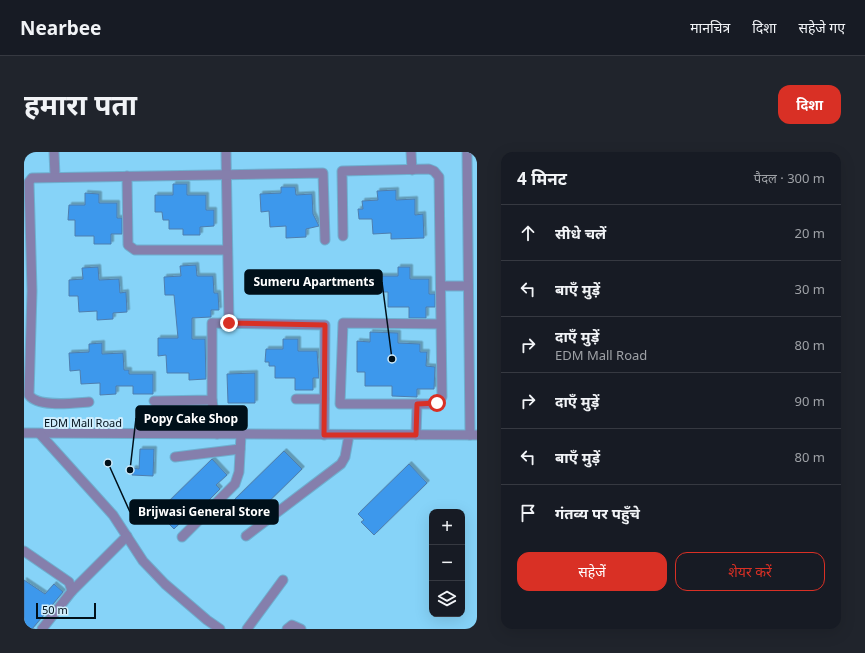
<!DOCTYPE html>
<html lang="hi">
<meta charset="utf-8">
<style>
:root{--surface:#171b24;--page:#20242c;--text:#f1f3f6;--muted:#9ea1a6;--line:#363941;--accent:#d93025}
body{margin:0;font-family:"Noto Sans","Noto Sans Devanagari",sans-serif;background:var(--page);color:var(--text)}
.controls{position:absolute;right:12px;bottom:12px;display:grid;overflow:hidden;border-radius:8px;box-shadow:0 4px 16px #0002}
.controls button{width:36px;height:36px;display:grid;place-items:center;padding:0;border:0;border-bottom:1px solid var(--line);background:var(--surface);color:var(--text);font:20px sans-serif}
.scale{position:absolute;left:12px;bottom:10px;width:60px;box-sizing:border-box;padding-left:4px;border:2px solid #00101a;border-top:0;font-size:11px;line-height:14px;white-space:nowrap;color:#00101a;-webkit-text-stroke:3px #d0edfc;paint-order:stroke}
.stop{position:absolute;width:12px;height:12px;margin:-9px;border:3px solid #d93025;border-radius:50%;background:#fff}
.stop.end{background:#d93025;border-color:#fff;box-shadow:0 1px 4px #0008}
.list{margin:0;padding:0;list-style:none}
h2{display:flex;justify-content:space-between;align-items:center;height:52px;margin:0;padding:0 16px;font-size:17px}
h2 small{font-size:13px;font-weight:400;color:var(--muted)}
.list li{display:grid;grid-template-columns:26px 1fr auto;gap:12px;align-items:center;box-sizing:border-box;height:56px;padding:0 16px;border-top:1px solid var(--line)}
.list b{display:block;font-size:15px;white-space:nowrap}
.list p{margin:0;font-size:13px;white-space:nowrap;color:var(--muted)}
.list em{font-size:13px;font-style:normal;color:var(--muted)}
.actions{display:flex;gap:8px;padding:12px 16px}
.actions a{flex:1;padding:9px 0;border:1px solid var(--accent);border-radius:12px;text-align:center;font-size:14px;color:var(--accent)}
.actions .main{background:var(--accent);color:#fff}
.icon{flex:none;width:22px;height:22px;fill:none;stroke:currentColor;stroke-width:2;stroke-linecap:round;stroke-linejoin:round}
.map{position:relative;flex:none;width:453px;height:477px;overflow:hidden;border-radius:12px}
header{display:flex;align-items:center;gap:24px;box-sizing:border-box;height:56px;padding:0 20px;background:var(--surface);border-bottom:1px solid var(--line)}
header strong{font-size:19px}
nav{display:flex;gap:22px;margin-inline-start:auto;font-size:14px}
.intro{display:flex;align-items:center;justify-content:space-between;box-sizing:border-box;height:96px;padding:0 24px}
h1{margin:0;font-size:28px}
.button{padding:10px 18px;border-radius:12px;background:var(--accent);color:#fff;font-size:14px;font-weight:700}
main{display:flex;gap:24px;padding:0 24px}
aside{flex:1;background:var(--surface);border-radius:12px;box-shadow:0 4px 16px #0002}
.map>svg:first-child{display:block}
</style>
<header>
<strong>Nearbee</strong>
<nav><a>मानचित्र</a><a>दिशा</a><a>सहेजे गए</a></nav>
</header>
<div class="intro"><h1>हमारा पता</h1><a class="button">दिशा</a></div>
<main>
<div class="map">
<svg width="453" height="477" viewBox="0 0 453 477">
<defs>
<filter id="shadow"><feDropShadow dx="2.5" dy="-2.5" stdDeviation="0" flood-color="#0004"/></filter>
</defs>
<rect width="100%" height="100%" fill="#86d3f8"/>
<g fill="#3d98ec" stroke="#4e7eae" filter="url(#shadow)">
<path d="M149,32H163V43H182V58H190V74L176,75V83H159V77H145V68H139L138,60H131V43H149Z"/>
<path d="M257,35H271L272,43L288,42L289,62L295,74L282,77V85L262,86V74L246,75L245,59L237,60L236,42L257,41Z"/>
<path d="M372,38V48L391,47V63L399,62L400,86L367,87V81L349,82L348,67H335L334,57H339L338,49L354,48L353,39Z"/>
<path d="M61,41L75,42V51H93V66H98V82H87V92H70V84H51V68H44L45,53H61Z"/>
<path d="M172,113L173,124H189L190,141H194L195,158H187V165L168,166V187H181L182,227L165,228V221H143L142,203L134,204V186H154L150,143H141L140,125L157,124L156,114Z"/>
<path d="M74,115L75,128L95,127L96,141L102,140L103,160L89,161V167L73,168V159L55,160L54,144H45V128L59,127L58,116Z"/>
<path d="M374,115H386V127H405V142H411V155H402V166H385V155H364V140H355L356,124H374Z"/>
<path d="M346,180L374,181V191L396,192V200H403L402,214L411,215L410,237H393V245L368,244V234H341V220H333V189L346,190Z"/>
<path d="M259,187H274V199H293L295,226H289V238H271V226H251V214H245V210H241L242,197H259Z"/>
<path d="M78,191V202L99,201L100,218H105V222H129V242H109V234H92V242L76,243V231L57,232L56,218L46,219L45,201L65,200V192Z"/>
<path d="M231,221V251H204L203,222Z"/>
<path d="M116,297H130L129,324L108,323L109,316L115,317Z"/>
<path d="M260,299L278,317L225,369L213,357L215,354L209,349Z"/>
<path d="M188,307L203,323L192,333L196,337L181,352L178,349L150,377L139,366L143,362L137,357Z"/>
<path d="M385,312L403,331L350,383L337,370L340,368L334,362Z"/>
<path d="M0,428L21,442L30,432L39,440L8,477H0Z"/>
</g>
<g fill="none" stroke-linecap="round" stroke-linejoin="round">
<defs>
<g id="minor">
<path d="M30,0L31,24"/>
<path d="M202,0L205,171"/>
<path d="M387,0L388,18"/>
<path d="M443,0L446,283"/>
<path d="M103,24L104,93L111,98H203"/>
<path d="M319,84L318,19L405,17L410,19L415,25C416,98 417,172 418,245L409,252H316L319,171L417,172"/>
<path d="M417,134H444"/>
<path d="M272,247H300"/>
<path d="M188,248L193,282"/>
<path d="M130,249L188,248V171L301,173L300,283"/>
<path d="M65,250C50,251 14,256 5,243L8,139L5,30L8,26L299,21L301,88"/>
<path d="M0,281L453,283"/>
<path d="M16,282L89,363L119,409L141,432L183,468L196,477"/>
<path d="M392,283L393,252"/>
<path d="M151,305L216,297"/>
<path d="M222,384L317,312L321,305L325,283"/>
<path d="M158,385L211,332L215,320L217,283"/>
<path d="M0,399L45,430L48,439L18,477"/>
<path d="M48,439L103,384"/>
<path d="M223,477L259,428"/>
<path d="M263,477L268,473L277,477"/>
</g>
</defs>
<use href="#minor" stroke="#6eb0d0" stroke-width="11"/>
<use href="#minor" stroke="#857fac" stroke-width="9"/>
</g>
<g fill="none" stroke-linecap="round" stroke-linejoin="round">
<path stroke="#d93025" stroke-width="5" d="M205,171L301,173L300,283H392L393,252L413,251"/>
</g>
<g text-anchor="middle" dominant-baseline="central" stroke-width="4" stroke-linejoin="round" paint-order="stroke">
<g font-size="11" fill="#00101a" stroke="#d0edfc">
<text x="59" y="270">EDM Mall Road</text>
</g>
</g>
<path fill="none" stroke="#00101a" stroke-width="1.5" d="M368 207L358 130M106 318L112 266M84 311L106 360"/>
<g fill="#00101a" stroke="#d0edfc" stroke-width="1.5">
<circle cx="368" cy="207" r="4"/>
<circle cx="106" cy="318" r="4"/>
<circle cx="84" cy="311" r="4"/>
</g>
<g fill="#00101a" stroke="#00101a" stroke-width="1.5">
<rect x="221" y="118" width="137" height="24" rx="4"/>
<rect x="112" y="254" width="111" height="24" rx="4"/>
<rect x="106" y="348" width="148" height="24" rx="4"/>
</g>
<g font-size="12" text-anchor="middle" font-weight="bold" fill="#fff">
<text x="290" y="134">Sumeru Apartments</text>
<text x="167" y="271">Popy Cake Shop</text>
<text x="180" y="364">Brijwasi General Store</text>
</g>
</svg>
<div class="controls">
<button>+</button>
<button>−</button>
<button><svg class="icon" aria-label="layers" viewBox="0 0 24 24"><path d="M12 4l9 5-9 5-9-5zM3 14l9 5 9-5"/></svg></button>
</div>
<div class="scale">50 m</div>
<div class="stop" style="left:413px;top:251px"></div>
<div class="stop end" style="left:205px;top:171px"></div>
</div>
<aside>
<h2>4 मिनट<small>पैदल · 300 m</small></h2>
<ul class="list">
<li><svg class="icon" aria-label="ahead" viewBox="0 0 24 24"><path d="M12 20V5M6 11l6-6 6 6"/></svg><div><b>सीधे चलें</b></div><em>20 m</em></li>
<li><svg class="icon" aria-label="left" viewBox="0 0 24 24"><path d="M17 20v-9H6M10 6l-5 5 5 5"/></svg><div><b>बाएँ मुड़ें</b></div><em>30 m</em></li>
<li><svg class="icon" aria-label="right" viewBox="0 0 24 24"><path d="M7 20v-9h11M14 6l5 5-5 5"/></svg><div><b>दाएँ मुड़ें</b><p>EDM Mall Road</p></div><em>80 m</em></li>
<li><svg class="icon" aria-label="right" viewBox="0 0 24 24"><path d="M7 20v-9h11M14 6l5 5-5 5"/></svg><div><b>दाएँ मुड़ें</b></div><em>90 m</em></li>
<li><svg class="icon" aria-label="left" viewBox="0 0 24 24"><path d="M17 20v-9H6M10 6l-5 5 5 5"/></svg><div><b>बाएँ मुड़ें</b></div><em>80 m</em></li>
<li><svg class="icon" aria-label="arrive" viewBox="0 0 24 24"><path d="M6 21V4h12l-3 4 3 4H6"/></svg><div><b>गंतव्य पर पहुँचे</b></div></li>
</ul>
<div class="actions"><a class="main">सहेजें</a><a>शेयर करें</a></div>
</aside>
</main>
